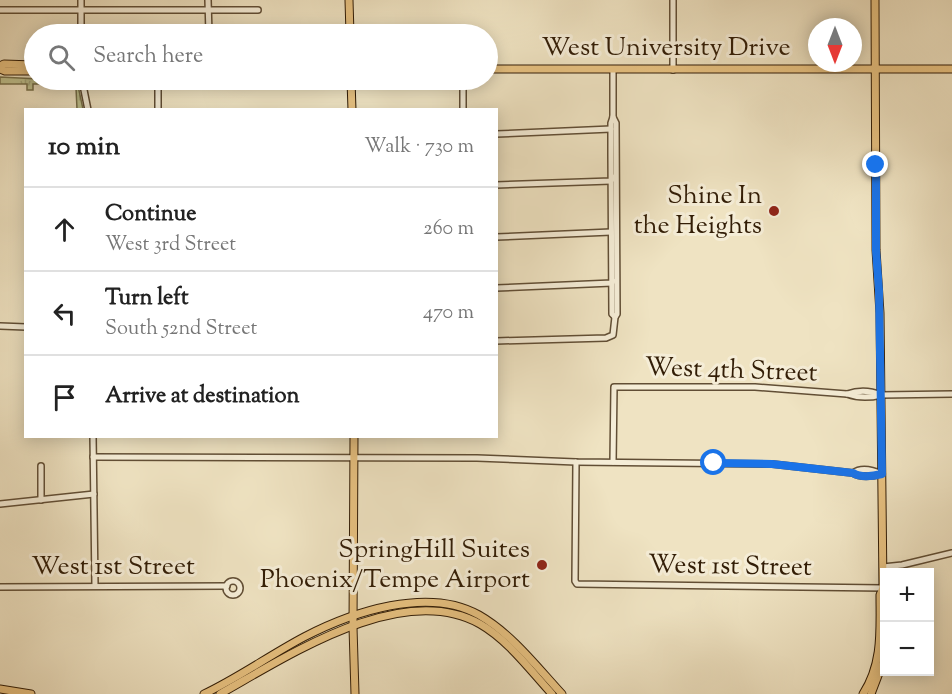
<!DOCTYPE html>
<meta charset="utf-8">
<style>
:root{--surface:#fff;--page:#f6f6f6;--text:#222;--muted:#767676;--line:#e0e0e0}
body{margin:0;font-family:"Sorts Mill Goudy",serif;background:var(--page);color:var(--text)}
.controls{position:absolute;right:18px;bottom:18px;display:grid;overflow:hidden;border-radius:0px;box-shadow:0 3px 15px #0003}
.controls button{width:54px;height:54px;display:grid;place-items:center;padding:0;border:0;border-bottom:2px solid var(--line);background:var(--surface);color:var(--text);font:30px sans-serif}
.compass{position:absolute;left:808px;top:18px;width:54px;height:54px;border-radius:50%;background:var(--surface);box-shadow:0 3px 15px #0003;rotate:180deg}
.stop{position:absolute;width:18px;height:18px;margin:-14px;border:4px solid #1a73e8;border-radius:50%;background:#fff}
.stop.end{background:#1a73e8;border-color:#fff;box-shadow:0 2px 6px #0008}
.list{margin:0;padding:0;list-style:none}
h2{display:flex;justify-content:space-between;align-items:center;height:78px;margin:0;padding:0 24px;font-size:26px}
h2 small{font-size:20px;font-weight:400;color:var(--muted)}
.list li{display:grid;grid-template-columns:39px 1fr auto;gap:18px;align-items:center;box-sizing:border-box;height:84px;padding:0 24px;border-top:2px solid var(--line)}
.list b{display:block;font-size:22px;white-space:nowrap}
.list p{margin:0;font-size:20px;white-space:nowrap;color:var(--muted)}
.list em{font-size:20px;font-style:normal;color:var(--muted)}
.icon{flex:none;width:33px;height:33px;fill:none;stroke:currentColor;stroke-width:2;stroke-linecap:round;stroke-linejoin:round}
.map{position:relative;flex:none;width:952px;height:694px;overflow:hidden}
.search{position:absolute;background:var(--surface);box-shadow:0 3px 15px #0003;left:24px;top:24px;width:474px;height:66px;display:flex;align-items:center;gap:15px;box-sizing:border-box;padding:0 21px;border-radius:33px;color:var(--muted);font-size:22px}
.panel{position:absolute;background:var(--surface);box-shadow:0 3px 15px #0003;left:24px;top:108px;width:474px;height:330px;border-radius:0px}
.map>svg:first-child{display:block}
</style>
<div class="map">
<svg width="952" height="694" viewBox="0 0 952 694">
<defs>
<pattern id="grass-tufts" width="24" height="20" patternUnits="userSpaceOnUse" patternTransform="scale(1.5)"><rect width="24" height="20" fill="#bfc28f"/><path d="M3 7l-1-3M5 7V3M7 7l1-3M15 17l-1-3M17 17v-4M19 17l1-3" fill="none" stroke="#a5a67a"/></pattern>
</defs>
<rect width="100%" height="100%" fill="#efe3c2"/>
<filter id="stains"><feTurbulence type="fractalNoise" baseFrequency=".00333" numOctaves="4"/><feColorMatrix values="0 0 0 0 .2 0 0 0 0 .09 0 0 0 0 .02 0 0 0 .5 -.17"/></filter>
<radialGradient id="worn" r=".72"><stop offset=".6" stop-color="#630" stop-opacity="0"/><stop offset="1" stop-color="#630" stop-opacity=".3"/></radialGradient>
<path fill="url(#grass-tufts)" stroke="#78704a" stroke-width="1.5" d="M0,77L77,81L83,109H77L76,88H72V84H33V90H27V84H0Z"/>
<g fill="none" stroke-linecap="round" stroke-linejoin="round">
<defs>
<g id="minor">
<path d="M81,0V34"/>
<path d="M208,0L209,34"/>
<path d="M673,0V70"/>
<path d="M0,10H258"/>
<path d="M613,70V117L611,123V155L612,314L615,317"/>
<path d="M82,80L88,110"/>
<path d="M158,80V110"/>
<path d="M463,80V110"/>
<path d="M496,134L611,129"/>
<path d="M496,185L611,181L613,177"/>
<path d="M496,237L611,232"/>
<path d="M496,288L612,283L613,281"/>
<path d="M0,326L26,327"/>
<path d="M496,341L606,338L613,335L615,317L617,314L616,123L613,117"/>
<path d="M847,394C859,390 869,390 881,395"/>
<path d="M93,436L95,586"/>
<path d="M93,457L477,458L576,462L772,464L853,473C860,478 874,476 882,474"/>
<path d="M576,462L575,581L577,584L883,588"/>
<path d="M613,462L614,387H755L847,394C858,398 869,398 881,395L952,394"/>
<path d="M41,466V500"/>
<path d="M853,473C861,467 873,470 882,474"/>
<path d="M0,504L94,494"/>
<path d="M883,567L902,565L952,553"/>
<circle cx="233" cy="588" r="7"/>
<path d="M0,587L227,586"/>
</g>
<g id="major">
<path d="M349,0L350,34"/>
<path d="M0,66L4,64L34,65"/>
<path d="M0,69L5,71H34"/>
<path d="M488,69H952"/>
<path d="M351,80L352,110"/>
<path d="M354,436L353,627L355,694"/>
<path d="M0,689L31,694"/>
<path d="M204,694C238,678 270,655 304,637C352,612 428,586 479,615C512,634 537,667 562,694"/>
<path d="M220,694C288,656 402,580 480,624C508,640 530,670 552,694"/>
<path d="M863,694C883,663 880,630 880,595L883,588L880,313L876,250L875,0"/>
<path d="M871,694L884,660"/>
</g>
</defs>
<use href="#minor" stroke="#614e35" stroke-width="8"/>
<use href="#major" stroke="#321d06" stroke-width="9"/>
<use href="#minor" stroke="#f5edd7" stroke-width="5"/>
<use href="#major" stroke="#e8c281" stroke-width="7"/>
</g>
<g fill="none" stroke-linecap="round" stroke-linejoin="round">
<path stroke="#1a73e8" stroke-width="8" d="M714,463L772,464L853,473C861,478 874,476 882,474L879,291L876,250V165"/>
</g>
<g fill="#8f2418" stroke="#f5edd7" stroke-width="2">
<circle cx="774" cy="211" r="6"/>
<circle cx="542" cy="565" r="6"/>
</g>
<g text-anchor="middle" dominant-baseline="central" stroke-width="6" stroke-linejoin="round" paint-order="stroke">
<g font-size="26" fill="#321d06" stroke="#f5edd7">
<text x="666" y="48">West University Drive</text>
<text transform="translate(731 371) rotate(2)">West 4th Street</text>
<text x="113" y="567">West 1st Street</text>
<text transform="translate(730 567) rotate(1)">West 1st Street</text>
</g>
<g font-size="26" fill="#321d06" stroke="#f5edd7" text-anchor="end">
<text x="762" y="196">Shine In<tspan x="762" dy="30">the Heights</tspan></text>
<text x="530" y="550">SpringHill Suites<tspan x="530" dy="30">Phoenix/Tempe Airport</tspan></text>
</g>
</g>
<rect width="100%" height="100%" filter="url(#stains)"/>
<rect width="100%" height="100%" fill="url(#worn)"/>
</svg>
<div class="controls">
<button>+</button>
<button>−</button>
</div>
<svg class="compass" viewBox="-18 -18 36 36"><path d="M0-13l5 13h-10z" fill="#e53935"/><path d="M0 13l5-13h-10z" fill="#767676"/></svg>
<div class="stop" style="left:714px;top:463px"></div>
<div class="stop end" style="left:876px;top:165px"></div>
<div class="search"><svg class="icon" aria-label="search" viewBox="0 0 24 24"><circle cx="10" cy="10" r="6"/><path d="M15 15l6 6"/></svg>Search here</div>
<section class="panel">
<h2>10 min<small>Walk · 730 m</small></h2>
<ul class="list">
<li><svg class="icon" aria-label="ahead" viewBox="0 0 24 24"><path d="M12 20V5M6 11l6-6 6 6"/></svg><div><b>Continue</b><p>West 3rd Street</p></div><em>260 m</em></li>
<li><svg class="icon" aria-label="left" viewBox="0 0 24 24"><path d="M17 20v-9H6M10 6l-5 5 5 5"/></svg><div><b>Turn left</b><p>South 52nd Street</p></div><em>470 m</em></li>
<li><svg class="icon" aria-label="arrive" viewBox="0 0 24 24"><path d="M6 21V4h12l-3 4 3 4H6"/></svg><div><b>Arrive at destination</b></div></li>
</ul>
</section>
</div>
